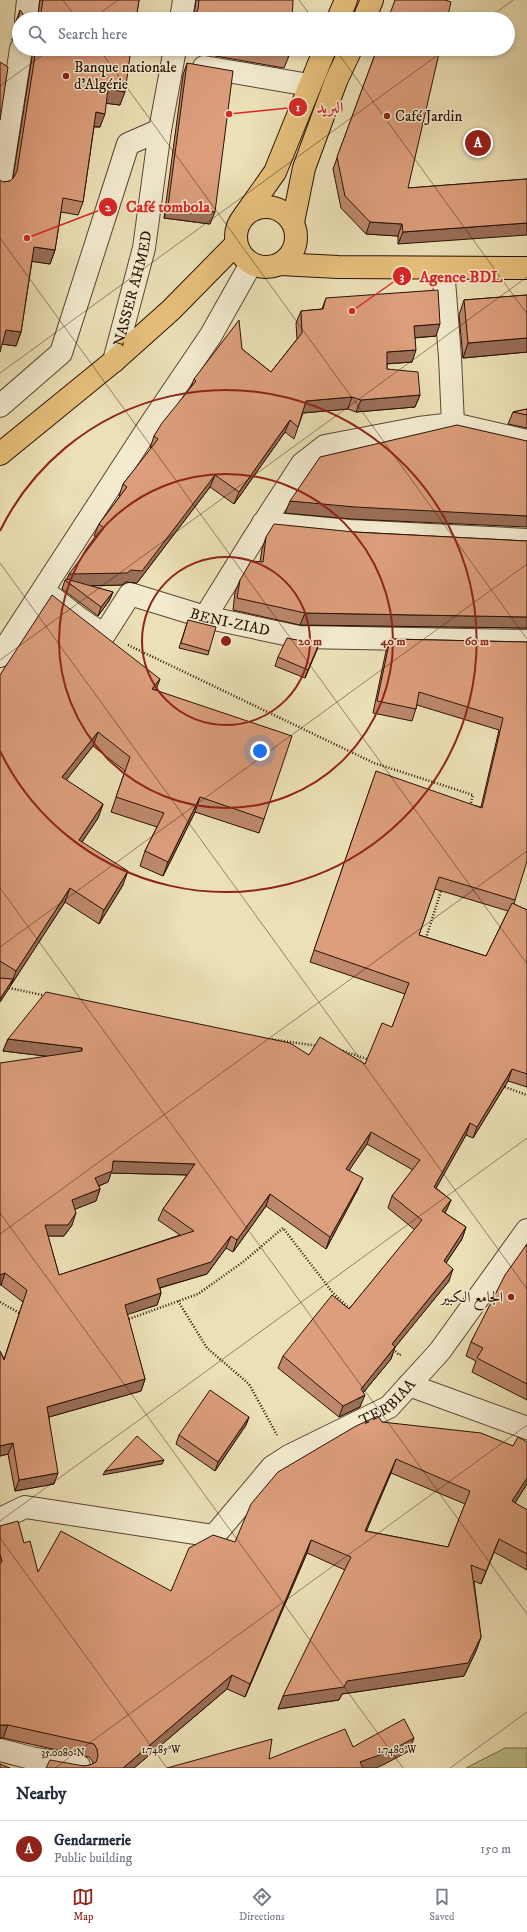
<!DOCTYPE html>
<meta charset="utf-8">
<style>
:root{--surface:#fff;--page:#f6f6f7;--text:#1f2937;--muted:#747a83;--line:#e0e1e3;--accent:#8f2418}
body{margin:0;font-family:"IM FELL DW Pica",Amiri,serif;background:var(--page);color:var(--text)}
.you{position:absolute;left:260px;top:751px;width:14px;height:14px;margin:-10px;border:3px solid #fff;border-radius:50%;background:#1a73e8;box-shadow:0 0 0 6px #1a73e833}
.badge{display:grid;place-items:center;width:26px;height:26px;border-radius:50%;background:var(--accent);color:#fff;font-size:13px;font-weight:700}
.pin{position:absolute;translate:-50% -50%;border:2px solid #fff;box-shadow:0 1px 4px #0006}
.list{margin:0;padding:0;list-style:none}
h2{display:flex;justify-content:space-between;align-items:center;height:52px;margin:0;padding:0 16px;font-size:17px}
h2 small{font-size:13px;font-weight:400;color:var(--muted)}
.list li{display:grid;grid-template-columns:26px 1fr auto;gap:12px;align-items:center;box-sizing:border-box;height:56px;padding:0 16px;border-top:1px solid var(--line)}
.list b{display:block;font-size:15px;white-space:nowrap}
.list p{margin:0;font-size:13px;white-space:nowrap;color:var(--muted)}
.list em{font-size:13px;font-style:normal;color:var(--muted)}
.icon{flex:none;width:22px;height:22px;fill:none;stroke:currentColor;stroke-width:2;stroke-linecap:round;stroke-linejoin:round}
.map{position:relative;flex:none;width:527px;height:1768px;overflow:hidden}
.search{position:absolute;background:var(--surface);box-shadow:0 2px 6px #0003;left:12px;right:12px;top:12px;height:44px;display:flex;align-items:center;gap:10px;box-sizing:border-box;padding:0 14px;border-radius:22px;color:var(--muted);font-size:15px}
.sheet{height:108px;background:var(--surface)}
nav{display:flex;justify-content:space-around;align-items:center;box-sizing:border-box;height:56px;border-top:1px solid var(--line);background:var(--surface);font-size:11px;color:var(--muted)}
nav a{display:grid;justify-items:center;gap:2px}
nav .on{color:var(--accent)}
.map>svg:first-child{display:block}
</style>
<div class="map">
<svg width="527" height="1768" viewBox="0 0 527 1768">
<rect width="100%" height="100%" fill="#ece0b6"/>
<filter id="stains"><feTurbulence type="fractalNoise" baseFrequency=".005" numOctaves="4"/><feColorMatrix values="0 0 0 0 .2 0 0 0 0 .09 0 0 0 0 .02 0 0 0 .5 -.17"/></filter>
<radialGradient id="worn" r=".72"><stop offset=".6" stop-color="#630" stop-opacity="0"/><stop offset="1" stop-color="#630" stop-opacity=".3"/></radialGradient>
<path fill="#bec089" stroke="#746847" d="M505,1748H527V1768H466Z"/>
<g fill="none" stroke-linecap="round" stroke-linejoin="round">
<defs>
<g id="minor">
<path d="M26,19L28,0"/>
<path d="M181,19L184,0"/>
<path d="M204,67L309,85"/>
<path d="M0,183L21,49"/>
<path id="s1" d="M114,361L144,248L160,130L175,49"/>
<path d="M0,406L61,353L128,144L160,130"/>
<path d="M453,424L527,441"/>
<path d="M263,523L350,531L527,540"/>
<path id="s2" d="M44,591L80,619L104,635L130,594L205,617L299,637L527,641"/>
<path d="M205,617L252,541L302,464L325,446L419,428L453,424L450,357L443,268"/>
<path d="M0,656L148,428L211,335L251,264"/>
<path d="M409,1385L527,1428"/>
<path id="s3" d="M0,1519L25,1507L214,1536L272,1467L289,1456L389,1407L440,1351L527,1230"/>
<path d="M0,1750L31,1758L79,1766"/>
</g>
<g id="major">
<path d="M338,19L346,0"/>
<path d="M364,19L372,0"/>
<circle cx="266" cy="237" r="30"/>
<path d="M244,216L275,172L325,49"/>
<path d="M293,222L304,168L336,81L351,49"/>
<path d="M280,264L338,267L527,268"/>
<path d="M0,454L114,361L171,310L236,244"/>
</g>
</defs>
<use href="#minor" stroke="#5b4531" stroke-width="24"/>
<use href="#major" stroke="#2b1105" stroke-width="24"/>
<g stroke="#2b1105" stroke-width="2.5" stroke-dasharray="1 2" stroke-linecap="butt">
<path d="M128,645L374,763L473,795L470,806"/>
<path d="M425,941L442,888"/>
<path d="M0,986L47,996"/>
<path d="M269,1039L318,1046"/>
<path d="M340,1050L370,1060"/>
<path d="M502,1086L527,1095"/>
<path d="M178,1301L207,1348L249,1384L277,1435"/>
<path d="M0,1302L21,1314"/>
<path d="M126,1320L198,1294L243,1262L283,1228L333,1293L351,1310"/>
<path d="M391,1347L399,1355L402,1354"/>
</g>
<use href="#minor" stroke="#f3ebd0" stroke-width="22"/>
<use href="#major" stroke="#e6c07b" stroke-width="22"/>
</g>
<g fill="#bd886b" stroke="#2b1105" fill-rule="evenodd">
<path d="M40,0H139L136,19H19V38L12,40L15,24L20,10L24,16L30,18L36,16L38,15Z"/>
<path d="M196,0H293L194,15Z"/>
<path d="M33,49H131L120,105L106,103L100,127H94L83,202L78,215L61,212L55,250L50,264L32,261L21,332L16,346L2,344L3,182L10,181L13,178L33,51Z"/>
<path d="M187,49H289V56L284,68L187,51Z"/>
<path d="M377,49L408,188L527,179L398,244V236L366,234L341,208L333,169Z"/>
<path d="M187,63L210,224L164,218L183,75Z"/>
<path d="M527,295V352L463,358L459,315L464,300Z"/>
<path d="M326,298L436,336L415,338L412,362L387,364V369L420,395L415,407L356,412L348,409L303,413L294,439L285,432L234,504L210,487L137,583L126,582L122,585L90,586L113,592L109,601L98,616L62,589L65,580L67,579L97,538L94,536L99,524L120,496H119L123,484L151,449L150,448L154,436L190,389L194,379L242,349L271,372L297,339L296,323L301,311L322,309Z"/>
<path d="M527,409V428L508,424L513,412Z"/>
<path d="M354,532L527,541V628L300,625L233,610L235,592L240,580L260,562L262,549L266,537Z"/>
<path d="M188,620L209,651L208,655L179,648Z"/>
<path d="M390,639L527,642L515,900L514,904L527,910V1087L508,1081L473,1138L466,1135L436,1188L451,1200L446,1211L445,1213L466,1227L462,1239L446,1263L449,1281L395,1347L391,1359L363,1393L360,1407L339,1417L278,1368L283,1356L349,1309L415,1230L388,1208L392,1196L413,1170L367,1144L349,1170L358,1189L326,1249L266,1206L233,1252L226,1248L207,1274L160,1288L161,1293L157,1305L127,1314L145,1379L141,1391L49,1417L54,1484L15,1491L8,1454L0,1456V1351L4,1359L23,1302L1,1285L47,1056L3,1051L8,1039L309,1055L365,1064L392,1027L405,994L310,962L372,783L481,807L499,730L417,705L412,721L373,713L386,651ZM435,889L508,911L486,956L419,935ZM111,1173L187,1175L163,1209L158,1220L180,1235L59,1275L48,1236H64L72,1225L75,1209L96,1201L100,1189L99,1186L108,1182Z"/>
<path d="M302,641H320L305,678L275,666L278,657Z"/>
<path d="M0,675L156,690L264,819L259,833L195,812L163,876L140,866L145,851L157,827L111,812L125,771L93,746L66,780L103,804L98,818L82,842L123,885L99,924L65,902L11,985L0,1002Z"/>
<path d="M527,1244V1400L472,1372L476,1361L466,1356L471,1342Z"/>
<path d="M249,1417L246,1425L215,1471L176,1444L179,1435Z"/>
<path d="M382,1422L513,1446L527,1442V1484L515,1503L527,1510V1570L494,1552L481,1584L474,1581L481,1637L476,1651L464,1676L342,1694L339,1700L278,1709L345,1570L307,1553L245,1697L227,1689L134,1768H46L84,1766L90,1765L93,1764V1762L89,1757L3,1738H0V1526L24,1543L38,1572L171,1591L235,1542ZM391,1473L465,1504L448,1547L366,1531Z"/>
</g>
<g fill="#9a6f57" stroke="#2b1105">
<path d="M19,26V38L12,40L17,27Z"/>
<path d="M108,89L125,92L120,105L103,103Z"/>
<path d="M96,112L105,114L100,127L91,126Z"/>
<path d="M168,206L215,212L210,224L164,218Z"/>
<path d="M370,222L402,224L398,236L366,234Z"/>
<path d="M527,223V235L398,244L403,232Z"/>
<path d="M34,247L55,250L50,264L29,261Z"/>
<path d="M440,324L436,336L410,338L414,326Z"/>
<path d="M6,330L21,332L16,346L1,344Z"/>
<path d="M527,338V352L463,358L468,343Z"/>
<path d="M416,350L412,362L382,364L387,352Z"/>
<path d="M420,395L415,407L356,412L361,400Z"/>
<path d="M352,397L348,409L302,413L306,401Z"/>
<path d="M290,420L285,432L234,504L239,492Z"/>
<path d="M215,475L210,487L137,583L126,582L122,585L73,586L66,581L69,574Z"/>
<path d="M290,501L527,516V527L351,519L285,513Z"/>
<path d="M113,592L109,601L98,616L101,607Z"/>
<path d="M305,613L527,617V628L300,625Z"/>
<path d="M320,641L317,650L305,678L308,670Z"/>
<path d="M160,679L155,693L152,689Z"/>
<path d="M98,732L93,746L57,792L62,777Z"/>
<path d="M200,797L195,812L163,876L168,862Z"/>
<path d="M103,804L98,818L74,854L79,840Z"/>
<path d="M128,871L123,885L99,924L104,910Z"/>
<path d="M70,888L65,902L11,985L16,971Z"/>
<path d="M13,979L10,987L0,1002V999Z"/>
<path d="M8,1039L82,1048L78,1060L3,1051Z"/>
<path d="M512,1069L508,1081L473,1138L477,1127Z"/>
<path d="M470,1123L466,1135L430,1199L434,1187Z"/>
<path d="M371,1132L367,1144L342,1181L346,1169Z"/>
<path d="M113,1161L195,1164L191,1175L111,1173L108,1182L91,1189L95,1178Z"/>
<path d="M363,1178L358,1189L326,1249L330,1237Z"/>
<path d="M100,1189L96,1201L68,1212L72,1200Z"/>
<path d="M270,1194L266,1206L233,1252L237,1240Z"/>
<path d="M451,1200L446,1211L437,1223L442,1211Z"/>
<path d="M76,1213L72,1225L64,1236H41L45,1225Z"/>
<path d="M466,1227L462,1239L439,1273L444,1261Z"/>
<path d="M231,1236L226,1248L207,1274L152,1290L157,1279Z"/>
<path d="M453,1269L449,1281L388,1356L392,1344Z"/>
<path d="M5,1273L1,1285H0V1275Z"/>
<path d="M161,1293L157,1305L120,1317L125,1305Z"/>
<path d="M395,1347L391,1359L358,1399L365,1395L360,1407L339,1417L343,1406L361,1389Z"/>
<path d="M145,1379L141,1391L42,1419L47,1407Z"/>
<path d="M249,1417L246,1425L215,1471L218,1462Z"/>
<path d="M13,1443L8,1454L0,1456V1446Z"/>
<path d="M396,1459L391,1473L361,1544L365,1531Z"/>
<path d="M164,1460L162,1464L103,1475L105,1471Z"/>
<path d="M58,1473L54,1484L15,1491L19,1480Z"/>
<path d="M527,1478V1484L507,1515L512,1501Z"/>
<path d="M499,1539L494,1552L481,1584L486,1571Z"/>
<path d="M311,1540L307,1553L245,1697L250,1684Z"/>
<path d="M481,1637L476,1651L464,1676L342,1694L339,1700L278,1709L283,1696Z"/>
<path d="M232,1675L227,1689L134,1768H123Z"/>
<path d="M1,1725H8L3,1738H0V1726Z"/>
<path d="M414,1738L409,1751L383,1765L376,1768H358L360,1762Z"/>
</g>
<g fill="#dc9e7c" stroke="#2b1105" fill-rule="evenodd">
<path d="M43,0H139L136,19H19V26L17,27L20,10L24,16L30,18L36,16L41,12Z"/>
<path d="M199,0H293L292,19H189L195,15L198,9Z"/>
<path d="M395,0H445L451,2L447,19H388Z"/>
<path d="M36,49H131L125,92L108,89L105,114L96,112L83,202L63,198L55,250L34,247L21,332L6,330L0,352V180L3,182L10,181L14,177L17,171Z"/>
<path d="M250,49H289V56Z"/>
<path d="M377,49H440L408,188L527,179V223L403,232L402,224L370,222L345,196L337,157Z"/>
<path d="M0,62L8,67L0,120Z"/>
<path d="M187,63L233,71L215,212L168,206Z"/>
<path d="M438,290L440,324L414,326L416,350L387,352V369L418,372L420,395L361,400L352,397L306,401L298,427L290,420L239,492L215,475L142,571L131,570L127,573L69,574L104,528L99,524L127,487L123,484L158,439L154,436L162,423L196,381L194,379L239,320L242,349L271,372L302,333L301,311L323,309L326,298Z"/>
<path d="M527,295V338L468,343L464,300Z"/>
<path d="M527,409V415L513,412Z"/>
<path d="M457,425L527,441V516L355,507L290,501L320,457Z"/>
<path d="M274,524L354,532L527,541V617L305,613L237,598L240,580L251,561L263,562L266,537Z"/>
<path d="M66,579L113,592L101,607L65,580Z"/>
<path d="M52,595L160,679L152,689L292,736L264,819L200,797L168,862L145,851L164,813L116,797L130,757L98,732L62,777L103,804L79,840L128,871L104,910L70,888L16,971L0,961V675Z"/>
<path d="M188,620L216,627L209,651L181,643Z"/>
<path d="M287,638L302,641H320L308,670L278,657Z"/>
<path d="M390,639L527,642V861L515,900L439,877L419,935L486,956L512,903L527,910V1074L512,1069L477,1127L470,1123L434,1187L451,1200L442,1211L466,1227L444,1261L453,1269L392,1344L395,1347L361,1389L365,1395L343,1406L283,1356L332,1295L349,1309L422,1220L392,1196L420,1160L371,1132L346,1169L363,1178L330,1237L270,1194L237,1240L231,1236L211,1262L157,1279L161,1293L125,1305L145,1379L47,1407L58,1473L19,1480L13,1443L0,1446V1351L4,1360L27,1290L5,1273L0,1275V1063L82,1051V1048L8,1039L46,992L290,1043L309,1055L320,1037L365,1064L382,1023L392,1027L409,983L314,950L376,771L482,808L503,718L419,692L416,709L377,701ZM113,1161L195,1164L163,1209L194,1231L59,1275L45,1225H68L76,1213L72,1200L100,1189L95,1178L112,1171Z"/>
<path d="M0,978L13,979L0,999Z"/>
<path d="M527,1244V1384L477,1358L483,1348L471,1342L505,1275Z"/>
<path d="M210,1390L249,1417L218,1462L179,1435Z"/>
<path d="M378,1416L382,1422L481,1433L513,1446L518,1437L527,1442V1478L512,1501L527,1510V1554L499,1539L486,1571L471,1565L481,1637L468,1663L347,1681L344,1687L283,1696L351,1557L311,1540L250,1684L232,1675L123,1768H46L50,1760L84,1766L90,1765L96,1762L98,1756L97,1749L94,1744L8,1725H1L0,1726V1564L2,1561L0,1554V1526L18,1521L24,1543L30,1541L38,1572L61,1531L171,1591L189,1548L213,1535L235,1542L251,1504L278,1472L356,1426ZM396,1459L470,1491L448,1547L365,1531Z"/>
<path d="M137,1436L164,1460L105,1471Z"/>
<path d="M404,1719L414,1738L388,1752L360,1762L363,1768H167L272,1739L269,1759L345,1729L353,1747Z"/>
<path d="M0,1764L10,1768H0Z"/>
</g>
<path fill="none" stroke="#2b1105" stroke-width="1" stroke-opacity="0.45" d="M63,0L77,19M299,0L313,19M92,19L118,0M487,19L513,0M99,49L527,639M335,49L527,314M0,86L51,49M0,238L527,964M0,373L446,49M0,563L527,1289M0,660L527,277M0,888L527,1614M0,947L527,564M0,1213L403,1768M0,1234L527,851M0,1521L527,1138M0,1538L167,1768M55,1768L527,1425M450,1768L527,1712"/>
<g fill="none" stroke="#8f2418" stroke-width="2">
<circle cx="226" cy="641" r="84"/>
<circle cx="226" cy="641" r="167"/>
<path d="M0 531A251 251 0 1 1 0 751"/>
</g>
<g fill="#8f2418" stroke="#f3ebd0" stroke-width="1.5">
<circle cx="66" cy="76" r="4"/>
<circle cx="387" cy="116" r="4"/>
<circle cx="511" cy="1297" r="4"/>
</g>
<g text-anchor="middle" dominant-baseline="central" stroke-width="3" stroke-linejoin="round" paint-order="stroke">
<g font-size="15" fill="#2b1105" stroke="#f3ebd0" text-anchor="start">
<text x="74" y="67">Banque nationale<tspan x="74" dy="17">d'Algérie</tspan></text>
<text x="395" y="116">Café Jardin</text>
<text x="503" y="1297" text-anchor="end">الجامع الكبير</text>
</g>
<g font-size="15" fill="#2b1105" stroke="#f3ebd0">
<text stroke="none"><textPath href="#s1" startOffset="75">NASSER AHMED</textPath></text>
<text stroke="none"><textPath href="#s2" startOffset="227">BENI-ZIAD</textPath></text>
<text stroke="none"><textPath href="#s3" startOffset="442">TERBIAA</textPath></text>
</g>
</g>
<g font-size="10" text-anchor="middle" fill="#2b1105" stroke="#f3ebd0" stroke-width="3" stroke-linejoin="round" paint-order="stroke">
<text x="161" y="1753">1.7485°W</text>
<text x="397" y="1753">1.7480°W</text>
<text x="63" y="1756">35.0080°N</text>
</g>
<circle cx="226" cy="641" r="6" fill="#8f2418" stroke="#f3ebd0" stroke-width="2"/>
<g font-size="12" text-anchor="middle" font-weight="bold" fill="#8f2418" stroke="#f3ebd0" stroke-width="3" stroke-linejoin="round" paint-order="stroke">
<text x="310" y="645">20 m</text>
<text x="393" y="645">40 m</text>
<text x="477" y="645">60 m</text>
</g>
<path fill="none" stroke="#d62828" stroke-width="1.5" d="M229 114L298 107M27 238L108 207M352 311L402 276"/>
<g fill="#d62828" stroke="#f3ebd0" stroke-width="1.5">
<circle cx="229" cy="114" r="4"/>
<circle cx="27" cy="238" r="4"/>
<circle cx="352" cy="311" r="4"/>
<circle cx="298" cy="107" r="10"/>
<circle cx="108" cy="207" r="10"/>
<circle cx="402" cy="276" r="10"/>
</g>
<g font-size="12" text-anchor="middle" font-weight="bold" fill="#fff">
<text x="298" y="111">1</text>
<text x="108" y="211">2</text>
<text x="402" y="280">3</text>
</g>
<g font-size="16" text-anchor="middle" font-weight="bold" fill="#d62828" stroke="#f3ebd0" stroke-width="3" stroke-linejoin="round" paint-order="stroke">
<text x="330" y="113">البريد</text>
<text x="168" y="212">Café tombola</text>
<text x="461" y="282">Agence BDL</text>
</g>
<rect width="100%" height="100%" filter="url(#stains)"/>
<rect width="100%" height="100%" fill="url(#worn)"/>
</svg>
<div class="you"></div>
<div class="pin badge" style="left:478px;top:143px">A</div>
<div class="search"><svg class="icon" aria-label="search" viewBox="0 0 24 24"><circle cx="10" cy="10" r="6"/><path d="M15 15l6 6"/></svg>Search here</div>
</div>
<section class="sheet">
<h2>Nearby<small></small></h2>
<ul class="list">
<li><span class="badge">A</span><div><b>Gendarmerie</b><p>Public building</p></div><em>150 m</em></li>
</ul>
</section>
<nav>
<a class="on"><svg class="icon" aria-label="map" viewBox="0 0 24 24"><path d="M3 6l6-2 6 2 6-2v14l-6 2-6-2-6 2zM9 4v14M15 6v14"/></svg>Map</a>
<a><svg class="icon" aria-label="directions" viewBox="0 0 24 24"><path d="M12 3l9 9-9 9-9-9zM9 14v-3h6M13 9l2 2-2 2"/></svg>Directions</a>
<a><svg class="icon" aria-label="saved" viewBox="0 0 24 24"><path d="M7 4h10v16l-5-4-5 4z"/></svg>Saved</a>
</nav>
